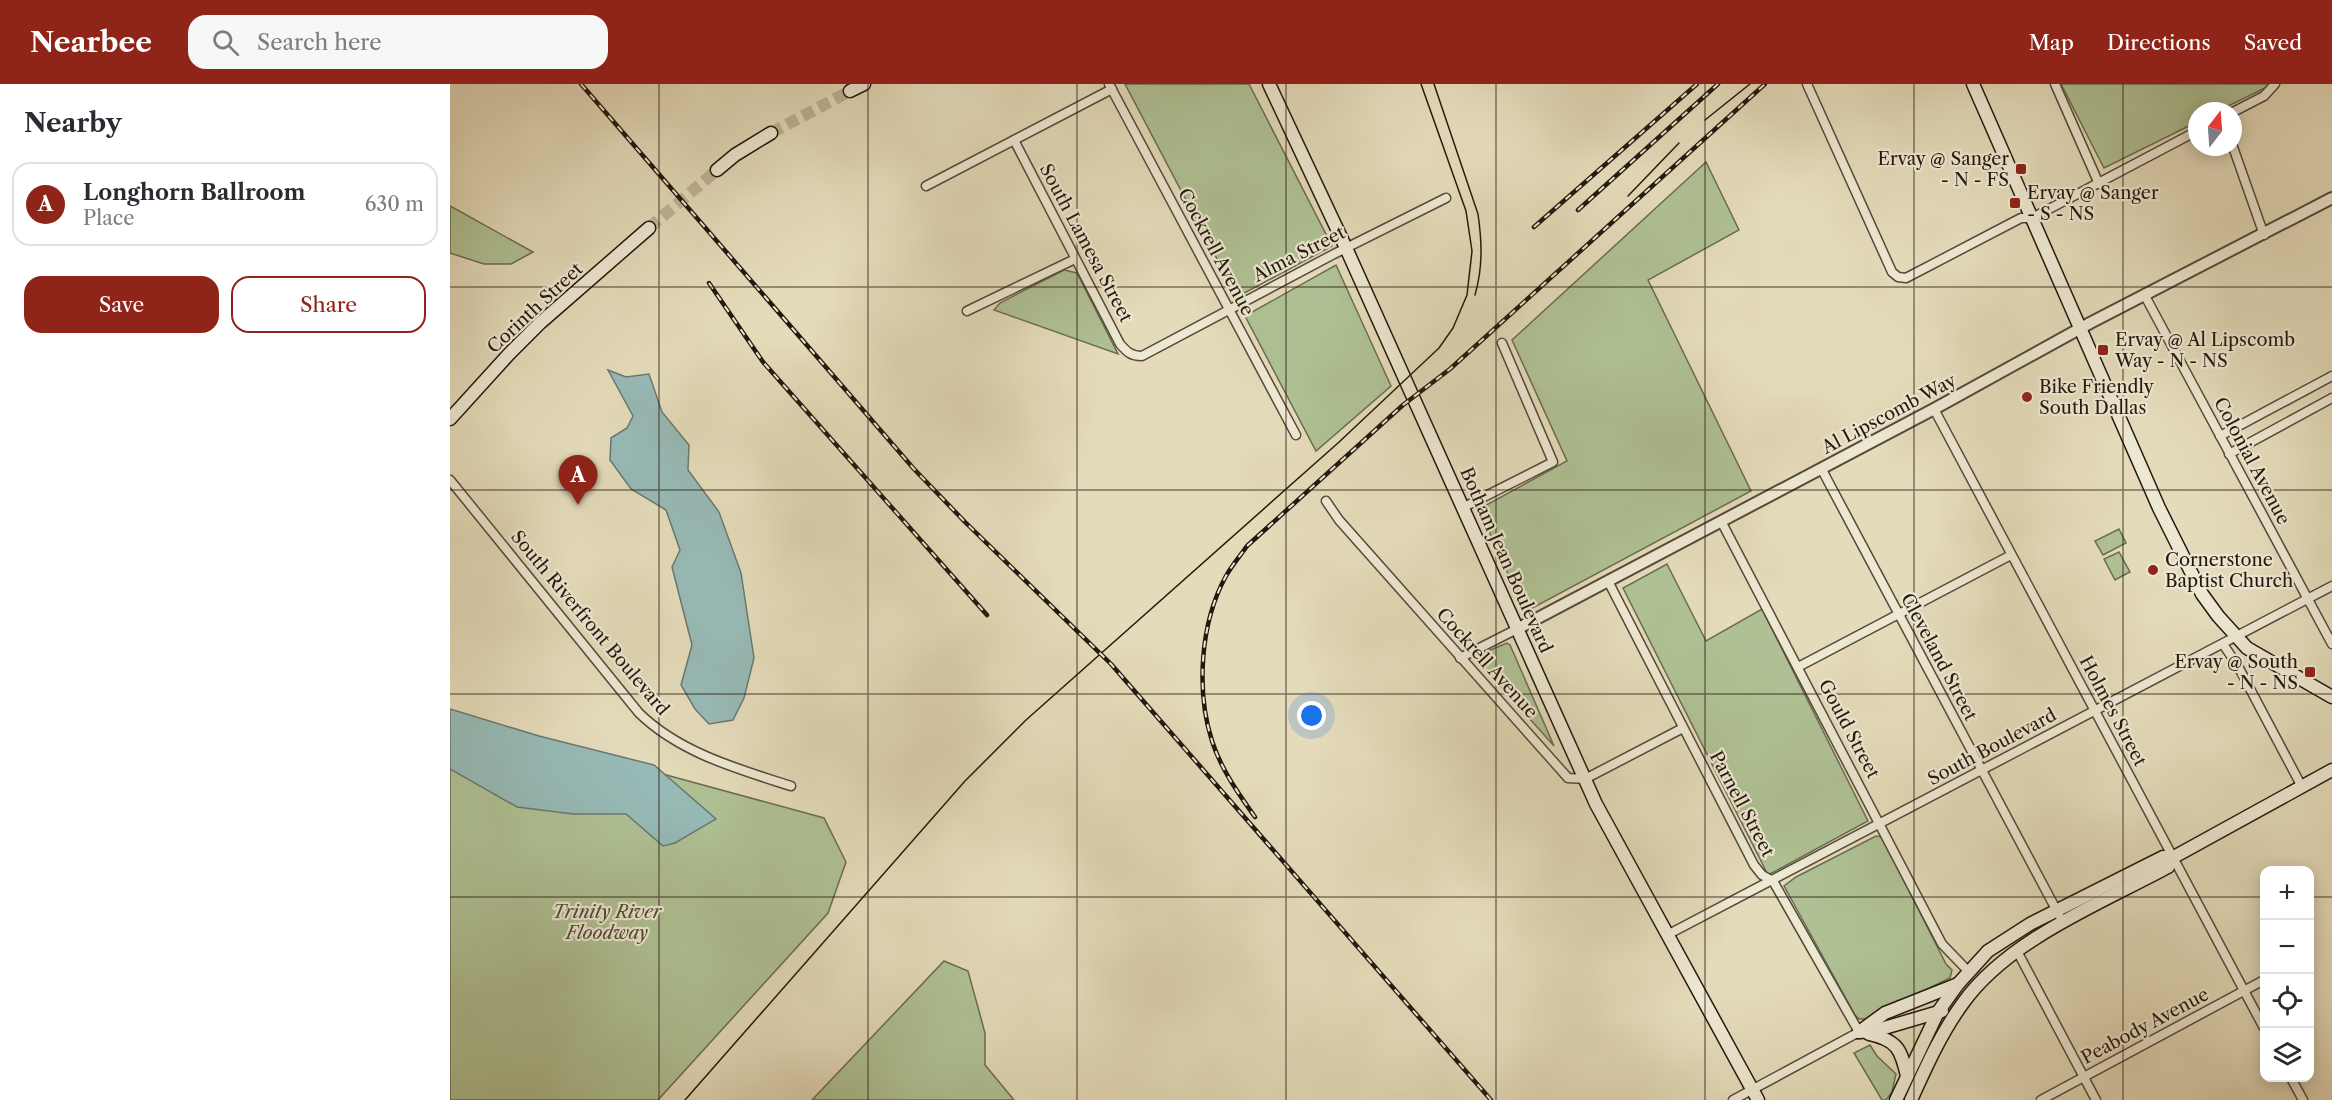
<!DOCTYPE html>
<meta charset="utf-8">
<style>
:root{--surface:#fff;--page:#f7f7f7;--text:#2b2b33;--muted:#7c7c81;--line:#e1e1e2;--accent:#8f2418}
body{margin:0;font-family:"Libre Caslon Text",serif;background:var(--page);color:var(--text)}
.controls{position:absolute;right:18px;bottom:18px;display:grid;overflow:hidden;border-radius:12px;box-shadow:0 3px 15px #0003}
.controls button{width:54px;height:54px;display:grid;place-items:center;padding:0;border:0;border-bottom:2px solid var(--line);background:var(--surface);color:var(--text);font:30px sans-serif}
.compass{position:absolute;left:1738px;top:18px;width:54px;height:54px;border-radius:50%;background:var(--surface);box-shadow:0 3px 15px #0003;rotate:17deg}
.you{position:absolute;left:862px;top:632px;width:21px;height:21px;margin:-15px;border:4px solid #fff;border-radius:50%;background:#1a73e8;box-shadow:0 0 0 9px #1a73e833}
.badge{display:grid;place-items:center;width:39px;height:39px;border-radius:50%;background:var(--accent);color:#fff;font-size:20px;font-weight:700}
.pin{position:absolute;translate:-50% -50px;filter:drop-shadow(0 2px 3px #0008)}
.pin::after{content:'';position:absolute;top:32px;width:21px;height:18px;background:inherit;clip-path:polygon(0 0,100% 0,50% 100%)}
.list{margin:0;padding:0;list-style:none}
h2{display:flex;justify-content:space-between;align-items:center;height:78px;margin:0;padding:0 24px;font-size:26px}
h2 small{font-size:20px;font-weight:400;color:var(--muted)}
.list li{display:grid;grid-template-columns:39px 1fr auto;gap:18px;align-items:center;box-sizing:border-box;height:84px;margin:0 12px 12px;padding:0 12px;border:2px solid var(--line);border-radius:18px}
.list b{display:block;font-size:22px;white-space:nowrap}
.list p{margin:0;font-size:20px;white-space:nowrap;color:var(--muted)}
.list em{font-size:20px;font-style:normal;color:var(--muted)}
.actions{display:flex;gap:12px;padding:18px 24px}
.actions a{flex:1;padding:14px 0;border:2px solid var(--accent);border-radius:18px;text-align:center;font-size:21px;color:var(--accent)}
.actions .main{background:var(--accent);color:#fff}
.icon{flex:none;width:33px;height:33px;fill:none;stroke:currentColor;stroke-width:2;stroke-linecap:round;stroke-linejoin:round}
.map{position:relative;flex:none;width:1882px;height:1016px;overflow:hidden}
header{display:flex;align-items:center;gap:36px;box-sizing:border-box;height:84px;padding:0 30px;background:var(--accent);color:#fff}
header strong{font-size:28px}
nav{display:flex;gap:33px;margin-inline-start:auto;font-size:21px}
.search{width:420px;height:54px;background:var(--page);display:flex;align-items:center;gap:15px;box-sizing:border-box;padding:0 21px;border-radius:18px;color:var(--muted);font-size:22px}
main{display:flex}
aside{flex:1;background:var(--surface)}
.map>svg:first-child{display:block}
</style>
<header>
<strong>Nearbee</strong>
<div class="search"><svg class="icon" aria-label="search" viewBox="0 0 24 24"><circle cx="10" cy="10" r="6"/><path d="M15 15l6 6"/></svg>Search here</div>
<nav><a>Map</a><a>Directions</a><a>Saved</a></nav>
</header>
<main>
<aside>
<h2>Nearby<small></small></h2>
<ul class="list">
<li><span class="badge">A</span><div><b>Longhorn Ballroom</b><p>Place</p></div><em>630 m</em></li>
</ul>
<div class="actions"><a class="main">Save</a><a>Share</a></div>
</aside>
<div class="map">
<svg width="1882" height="1016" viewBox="0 0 1882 1016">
<rect width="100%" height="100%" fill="#e4dbba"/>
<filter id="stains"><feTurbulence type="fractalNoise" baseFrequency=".00333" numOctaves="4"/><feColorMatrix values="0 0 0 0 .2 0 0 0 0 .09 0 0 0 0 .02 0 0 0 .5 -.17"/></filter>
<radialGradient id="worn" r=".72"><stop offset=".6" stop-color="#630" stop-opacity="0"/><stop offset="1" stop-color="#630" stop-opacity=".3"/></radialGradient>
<g fill="#afc194" stroke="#6a6c51" stroke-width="1.5">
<path d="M675,0H799L882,162L787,213Z"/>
<path d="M1611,0H1821V1L1768,27H1747V38L1654,84Z"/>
<path d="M1256,78L1289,146L1198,196L1301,407L1075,528L1029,425L1117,377L1062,256Z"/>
<path d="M0,122L83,168L61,180H34L0,169Z"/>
<path d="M886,181L941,302L866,367L795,232Z"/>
<path d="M614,186L627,189L668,270L544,226L550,219Z"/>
<path d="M1669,445L1676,459L1653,471L1645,457Z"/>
<path d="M1669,468L1680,488L1665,496L1654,475Z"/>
<path d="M1217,480L1256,557L1312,525L1418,737L1318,791L1173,504Z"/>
<path d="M1057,559L1060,561L1104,662L1029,578V573L1033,569Z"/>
<path d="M0,632L374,734L396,778L378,829L208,1016H0Z"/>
<path d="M1426,752L1432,753L1496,880L1502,886L1500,894L1415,935H1409L1405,931L1334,802L1346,793Z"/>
<path d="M494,877L518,887L535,949V981L564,1016H362Z"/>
<path d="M1420,961L1427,972L1446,990L1442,1008L1436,1016H1432L1404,969Z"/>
</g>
<g fill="#97bab6" stroke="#697973" stroke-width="1.5">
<path d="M158,286L176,293L199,290L212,328L239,361L238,386L269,428L291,489L304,574L294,614L283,636L259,640L245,625L231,601L242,561L222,483L230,466L216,426L181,405L160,376L161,354L177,344L183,332Z"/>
<path d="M0,625L89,652L204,681L266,735L225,759L213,762L176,730H123L67,723L0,685Z"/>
</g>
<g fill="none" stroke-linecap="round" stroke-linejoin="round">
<g stroke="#beb498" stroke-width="12" stroke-dasharray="12 6" stroke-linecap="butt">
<path d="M321,49L400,7"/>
<path d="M199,144L267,86"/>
</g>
<defs>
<g id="minor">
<path d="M659,0L846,351"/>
<path d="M1357,0L1442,188L1448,193L1456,194L1571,134H1582L1747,47"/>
<path d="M1605,0L1649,100"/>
<path d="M1783,28L1814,12L1825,0"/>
<path d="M564,56L670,260C677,268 681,272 692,272L884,170L996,114"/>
<path d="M1783,63L1814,151"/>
<path d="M476,102L662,5"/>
<path d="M1694,210L1882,560"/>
<path d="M517,227L625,175"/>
<path d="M1484,325L1814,944"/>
<path d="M1770,352L1882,292"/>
<path d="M1779,370L1882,314"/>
<path d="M1371,384L1609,831"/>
<path d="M0,396L189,629C230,669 288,685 341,702"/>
<path d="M876,417L889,436L1118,694L1135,695L1233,644"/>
<path d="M1012,424L1103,378L1052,259"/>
<path d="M1271,437L1492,860L1518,887"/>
<path d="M1158,497L1304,781L1312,791L1323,797L1409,948L1283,1016"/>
<path d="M1773,560L1789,584L1852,703"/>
<path d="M1010,574L1067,545"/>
<path d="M1348,583L1561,471"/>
<path d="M1217,851L1882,502"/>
<path d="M1567,867L1646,1016"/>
<path d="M1841,994L1853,1016"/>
<path d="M1591,1016L1814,896"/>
</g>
<path id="tertiary" d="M1067,545L1484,325L1640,239L1882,114"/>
<g id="secondary">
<path d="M819,0L896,164L1146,720L1308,1016"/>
<path d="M1523,0L1709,424L1752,510L1768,532L1797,564L1882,613"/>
<path d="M400,7L414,0"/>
<path d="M267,86L285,71L321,49"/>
<path d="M0,335L59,270L90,239L199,144"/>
<path d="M1409,948L1435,929L1508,900"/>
<path d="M1409,948L1424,947L1492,927"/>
<path d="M1419,950C1447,956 1451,965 1457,992"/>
<path d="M1446,1016L1488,928L1508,900L1538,867L1580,840L1713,773L1722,774L1882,686"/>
<path d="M1461,1016C1476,983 1491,949 1513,919C1558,856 1651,819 1718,783L1722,774"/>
</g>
</defs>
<use href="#minor" stroke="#544939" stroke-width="11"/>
<use href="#tertiary" stroke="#544939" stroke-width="14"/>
<use href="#secondary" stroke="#24180e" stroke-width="15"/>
<use href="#minor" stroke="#ede8d2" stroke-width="8"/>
<use href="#tertiary" stroke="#ede8d2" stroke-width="10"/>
<use href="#secondary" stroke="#ede8d2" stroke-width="12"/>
<g stroke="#24180e" stroke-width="1.5">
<path d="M984,0L1028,130C1032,158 1033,183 1025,211"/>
<path d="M1255,36L1300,0"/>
<path d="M1178,112L1229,59"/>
<path d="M235,1016L515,697L576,636L888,359L989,264L1003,244L1017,211L1022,167L1016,127L971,0"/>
</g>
<defs>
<g id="rail">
<path d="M131,0L464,385L515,438L661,580L1041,1016"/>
<path d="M1128,126L1268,0"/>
<path d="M1084,143L1247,0"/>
<path d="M259,199L313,278L537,531"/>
<path d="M805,733C788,709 771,685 762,657C746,607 750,539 776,492C782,481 790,472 797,462L953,321L1000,285L1315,0"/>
</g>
</defs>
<use href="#rail" stroke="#24180e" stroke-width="4.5"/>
<use href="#rail" stroke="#ede8d2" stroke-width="2" stroke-dasharray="7" stroke-linecap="butt"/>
</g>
<path fill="none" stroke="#24180e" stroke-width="1.5" stroke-opacity="0.55" d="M209,0V1016M418,0V1016M627,0V1016M836,0V1016M1046,0V1016M1255,0V1016M1464,0V1016M1673,0V1016M0,203H1882M0,406H1882M0,610H1882M0,813H1814M1860,813H1882"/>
<g fill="#8f2418" stroke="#ede8d2" stroke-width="2">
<rect x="1565" y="79" width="12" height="12" rx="3"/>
<rect x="1559" y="113" width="12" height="12" rx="3"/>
<rect x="1647" y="260" width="12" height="12" rx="3"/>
<circle cx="1577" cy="313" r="6"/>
<circle cx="1703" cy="486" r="6"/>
<rect x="1854" y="582" width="12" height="12" rx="3"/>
</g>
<g text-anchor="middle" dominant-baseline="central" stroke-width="4.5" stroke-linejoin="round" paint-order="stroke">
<g font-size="18" fill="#24180e" stroke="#ede8d2" text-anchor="start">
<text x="1559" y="75" text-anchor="end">Ervay @ Sanger<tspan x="1559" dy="21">- N - FS</tspan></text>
<text x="1577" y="109">Ervay @ Sanger<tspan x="1577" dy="21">- S - NS</tspan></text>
<text x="1665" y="256">Ervay @ Al Lipscomb<tspan x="1665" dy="21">Way - N - NS</tspan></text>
<text x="1589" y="303">Bike Friendly<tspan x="1589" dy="21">South Dallas</tspan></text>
<text x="1715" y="476">Cornerstone<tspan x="1715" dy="21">Baptist Church</tspan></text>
<text x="1848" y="578" text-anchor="end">Ervay @ South<tspan x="1848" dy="21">- N - NS</tspan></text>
</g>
<g font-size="18" fill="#24180e" stroke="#ede8d2">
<text transform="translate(636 159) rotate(62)">South Lamesa Street</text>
<text transform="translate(766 168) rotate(62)">Cockrell Avenue</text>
<text transform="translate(849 170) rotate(-27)">Alma Street</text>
<text transform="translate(85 224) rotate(-43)">Corinth Street</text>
<text transform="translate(1439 330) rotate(-28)">Al Lipscomb Way</text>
<text transform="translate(1802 377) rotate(62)">Colonial Avenue</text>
<text transform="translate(1056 476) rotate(66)">Botham Jean Boulevard</text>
<text transform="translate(140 539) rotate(50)">South Riverfront Boulevard</text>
<text transform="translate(1489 573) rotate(62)">Cleveland Street</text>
<text transform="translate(1037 579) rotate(48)">Cockrell Avenue</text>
<text transform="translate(1663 627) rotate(62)">Holmes Street</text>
<text transform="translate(1399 645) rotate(62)">Gould Street</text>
<text transform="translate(1542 663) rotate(-28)">South Boulevard</text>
<text transform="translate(1292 720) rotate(62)">Parnell Street</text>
<text transform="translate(1695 942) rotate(-28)">Peabody Avenue</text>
</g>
<g font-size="18" font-style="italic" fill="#4e4b36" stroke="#ede8d2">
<text x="157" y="828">Trinity River<tspan x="157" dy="21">Floodway</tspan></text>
</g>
</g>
<rect width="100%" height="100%" filter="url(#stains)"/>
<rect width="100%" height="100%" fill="url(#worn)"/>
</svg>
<div class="controls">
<button>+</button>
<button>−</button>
<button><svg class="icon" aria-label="locate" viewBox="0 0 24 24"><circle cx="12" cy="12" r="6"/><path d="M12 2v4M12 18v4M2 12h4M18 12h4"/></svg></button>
<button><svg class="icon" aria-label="layers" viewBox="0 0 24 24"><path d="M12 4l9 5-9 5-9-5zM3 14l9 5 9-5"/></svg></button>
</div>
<svg class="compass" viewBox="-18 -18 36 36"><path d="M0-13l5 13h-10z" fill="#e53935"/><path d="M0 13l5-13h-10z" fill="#7c7c81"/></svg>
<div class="you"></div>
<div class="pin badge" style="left:128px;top:421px">A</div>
</div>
</main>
